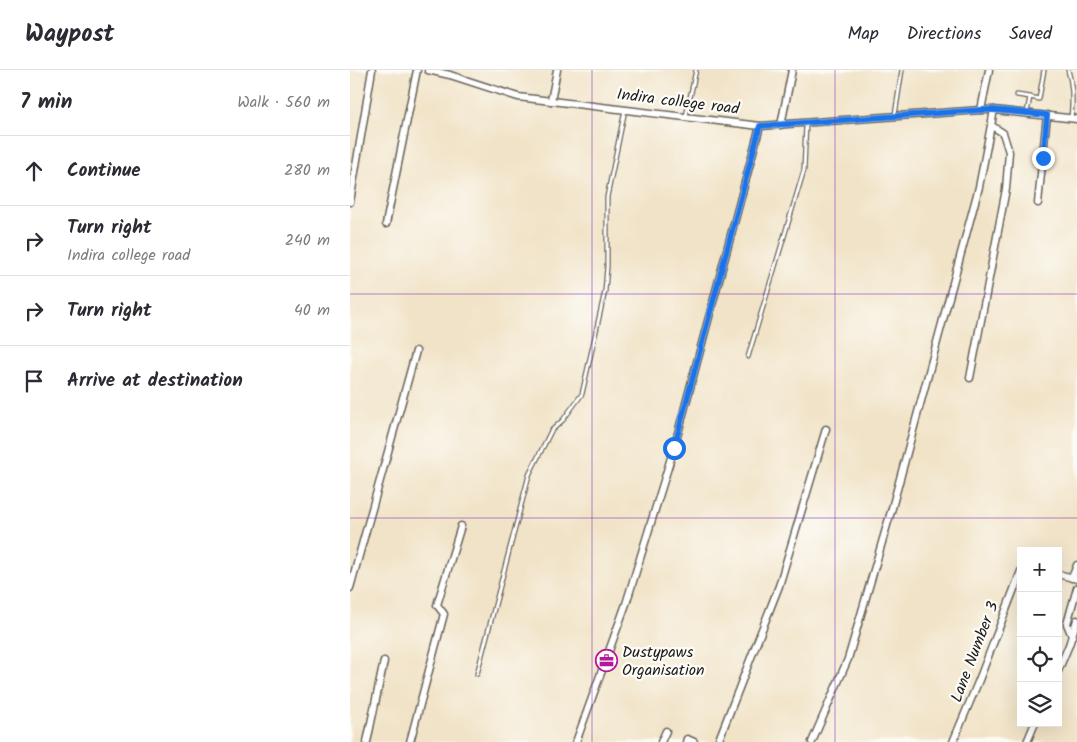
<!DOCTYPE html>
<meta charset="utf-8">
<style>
:root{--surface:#fff;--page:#f7f7f7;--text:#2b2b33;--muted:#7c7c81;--line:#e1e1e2}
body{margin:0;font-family:Kalam,sans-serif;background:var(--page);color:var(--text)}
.controls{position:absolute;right:15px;bottom:15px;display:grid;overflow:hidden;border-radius:0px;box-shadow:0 5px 20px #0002}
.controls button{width:45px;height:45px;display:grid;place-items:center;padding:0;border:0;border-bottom:1px solid var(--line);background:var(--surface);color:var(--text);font:25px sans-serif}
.stop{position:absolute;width:15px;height:15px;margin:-11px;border:4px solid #1a73e8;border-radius:50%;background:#fff}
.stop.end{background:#1a73e8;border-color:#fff;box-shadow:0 1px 5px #0008}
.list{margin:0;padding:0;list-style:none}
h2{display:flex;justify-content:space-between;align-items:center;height:65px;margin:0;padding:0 20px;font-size:21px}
h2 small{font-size:16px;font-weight:400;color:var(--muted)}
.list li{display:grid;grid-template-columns:32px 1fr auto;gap:15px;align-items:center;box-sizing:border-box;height:70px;padding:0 20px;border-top:1px solid var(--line)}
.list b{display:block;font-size:19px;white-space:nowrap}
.list p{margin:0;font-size:16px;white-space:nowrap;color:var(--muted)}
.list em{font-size:16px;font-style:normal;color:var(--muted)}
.icon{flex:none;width:28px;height:28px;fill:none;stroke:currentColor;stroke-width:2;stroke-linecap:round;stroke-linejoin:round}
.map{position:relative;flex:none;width:727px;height:672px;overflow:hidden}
header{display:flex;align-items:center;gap:30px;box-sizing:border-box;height:70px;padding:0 25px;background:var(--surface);border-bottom:1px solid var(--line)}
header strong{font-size:24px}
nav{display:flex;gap:28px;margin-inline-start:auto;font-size:18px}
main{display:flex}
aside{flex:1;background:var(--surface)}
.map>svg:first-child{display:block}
</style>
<header>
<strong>Waypost</strong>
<nav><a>Map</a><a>Directions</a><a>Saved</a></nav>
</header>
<main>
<aside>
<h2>7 min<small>Walk · 560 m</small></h2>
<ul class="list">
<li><svg class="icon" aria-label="ahead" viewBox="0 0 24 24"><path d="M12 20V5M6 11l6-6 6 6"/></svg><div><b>Continue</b></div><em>280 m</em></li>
<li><svg class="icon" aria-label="right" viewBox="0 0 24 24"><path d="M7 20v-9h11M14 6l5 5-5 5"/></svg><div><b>Turn right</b><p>Indira college road</p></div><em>240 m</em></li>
<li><svg class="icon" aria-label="right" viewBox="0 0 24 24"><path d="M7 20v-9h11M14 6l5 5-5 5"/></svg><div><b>Turn right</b></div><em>40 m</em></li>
<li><svg class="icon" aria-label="arrive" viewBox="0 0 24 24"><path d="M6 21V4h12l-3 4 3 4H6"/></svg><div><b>Arrive at destination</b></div></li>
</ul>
</aside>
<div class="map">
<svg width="727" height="672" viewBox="0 0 727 672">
<rect width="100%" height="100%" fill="#fdfcf7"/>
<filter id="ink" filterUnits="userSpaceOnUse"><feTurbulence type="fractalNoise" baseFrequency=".02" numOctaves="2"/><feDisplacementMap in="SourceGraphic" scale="10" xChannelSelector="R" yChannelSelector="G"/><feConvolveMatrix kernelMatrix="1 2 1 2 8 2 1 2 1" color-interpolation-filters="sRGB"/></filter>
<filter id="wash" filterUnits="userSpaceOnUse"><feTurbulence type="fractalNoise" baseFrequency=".0096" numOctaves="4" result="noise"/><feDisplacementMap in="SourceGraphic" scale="20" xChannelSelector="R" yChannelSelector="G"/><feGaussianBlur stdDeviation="1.12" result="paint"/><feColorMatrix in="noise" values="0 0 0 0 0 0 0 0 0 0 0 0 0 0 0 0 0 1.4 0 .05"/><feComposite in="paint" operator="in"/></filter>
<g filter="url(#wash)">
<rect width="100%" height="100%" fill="#f1e3c7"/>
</g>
<g filter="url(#ink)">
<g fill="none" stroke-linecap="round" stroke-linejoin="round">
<defs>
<g id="service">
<path d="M718,0C723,16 723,31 721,48"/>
<path d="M667,25L680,27"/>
<path d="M677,43L680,27L689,29L694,0"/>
<path d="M545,45L552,0"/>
<path d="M336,46L346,0"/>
<path d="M398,287L454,100L456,53"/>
<path d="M127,604L179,405L201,361L213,350L232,324L255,221L257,197V127L275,40"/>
</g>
<g id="minor">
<path d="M78,0L100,5L168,27L410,56L631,40H644L727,49"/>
<path d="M201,31L207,0"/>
<path d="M631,40L639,0"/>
<path d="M431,55L442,0"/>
<path d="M0,132L22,0"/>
<path d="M688,133L697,45"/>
<path d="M36,154L67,0"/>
<path d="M620,308L656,119L659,82L653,63L642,56"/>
<path d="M708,504L727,509"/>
<path d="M722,508L727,495"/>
<path d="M0,518L66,281"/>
<path d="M722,566L717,554L727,518"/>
<path d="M708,601L719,575L727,550"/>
<path d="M17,672L34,591"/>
<path d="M60,672L94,544L87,535L111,456"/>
<path d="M226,672L276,534L324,378L410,56"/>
<path d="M311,672L316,661"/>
<path d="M336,672L337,669L344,672"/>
<path d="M368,672L429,516L476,359"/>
<path d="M462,672L498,589L542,438L629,117L644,40"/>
<path d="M603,672L629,610L671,501"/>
<path d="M677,672L685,653"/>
</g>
</defs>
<use href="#service" stroke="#676258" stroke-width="5.5"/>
<use href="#minor" stroke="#676258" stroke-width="9"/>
<use href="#service" stroke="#fff" stroke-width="3"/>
<use href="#minor" stroke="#fff" stroke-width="6"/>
</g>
</g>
<g fill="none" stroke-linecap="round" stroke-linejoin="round" filter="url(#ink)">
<path stroke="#1a73e8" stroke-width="6" d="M324,378L410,56L631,40H644L697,45L693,88"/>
</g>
<path fill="none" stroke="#7b2cbf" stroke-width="1" stroke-opacity="0.55" d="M242,0V672M485,0V672M0,224H727M0,448H727"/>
<defs>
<symbol id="office-ring" viewBox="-11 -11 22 22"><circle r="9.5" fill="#fdfcf7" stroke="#b5179e" stroke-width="1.5"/><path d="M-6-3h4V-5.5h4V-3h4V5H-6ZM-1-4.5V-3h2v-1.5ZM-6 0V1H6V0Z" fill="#b5179e"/></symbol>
</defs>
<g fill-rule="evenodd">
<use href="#office-ring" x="244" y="578" width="25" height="25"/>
</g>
<g text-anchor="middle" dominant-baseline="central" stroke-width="4.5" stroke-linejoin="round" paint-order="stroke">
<g font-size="16" fill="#1c1c1c" stroke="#fdfcf7">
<text transform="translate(328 32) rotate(7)">Indira college road</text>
<text transform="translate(625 582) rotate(-69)">Lane Number 3</text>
</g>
<g font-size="16" fill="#1c1c1c" stroke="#fdfcf7" text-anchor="start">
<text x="272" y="582">Dustypaws<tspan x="272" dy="18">Organisation</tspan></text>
</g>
</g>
</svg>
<div class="controls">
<button>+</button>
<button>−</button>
<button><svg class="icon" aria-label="locate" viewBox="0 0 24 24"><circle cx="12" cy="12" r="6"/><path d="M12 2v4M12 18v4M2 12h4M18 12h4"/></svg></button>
<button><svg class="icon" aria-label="layers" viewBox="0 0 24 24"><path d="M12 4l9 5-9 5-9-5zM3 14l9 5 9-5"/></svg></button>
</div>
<div class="stop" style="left:324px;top:378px"></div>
<div class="stop end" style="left:693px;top:88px"></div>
</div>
</main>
